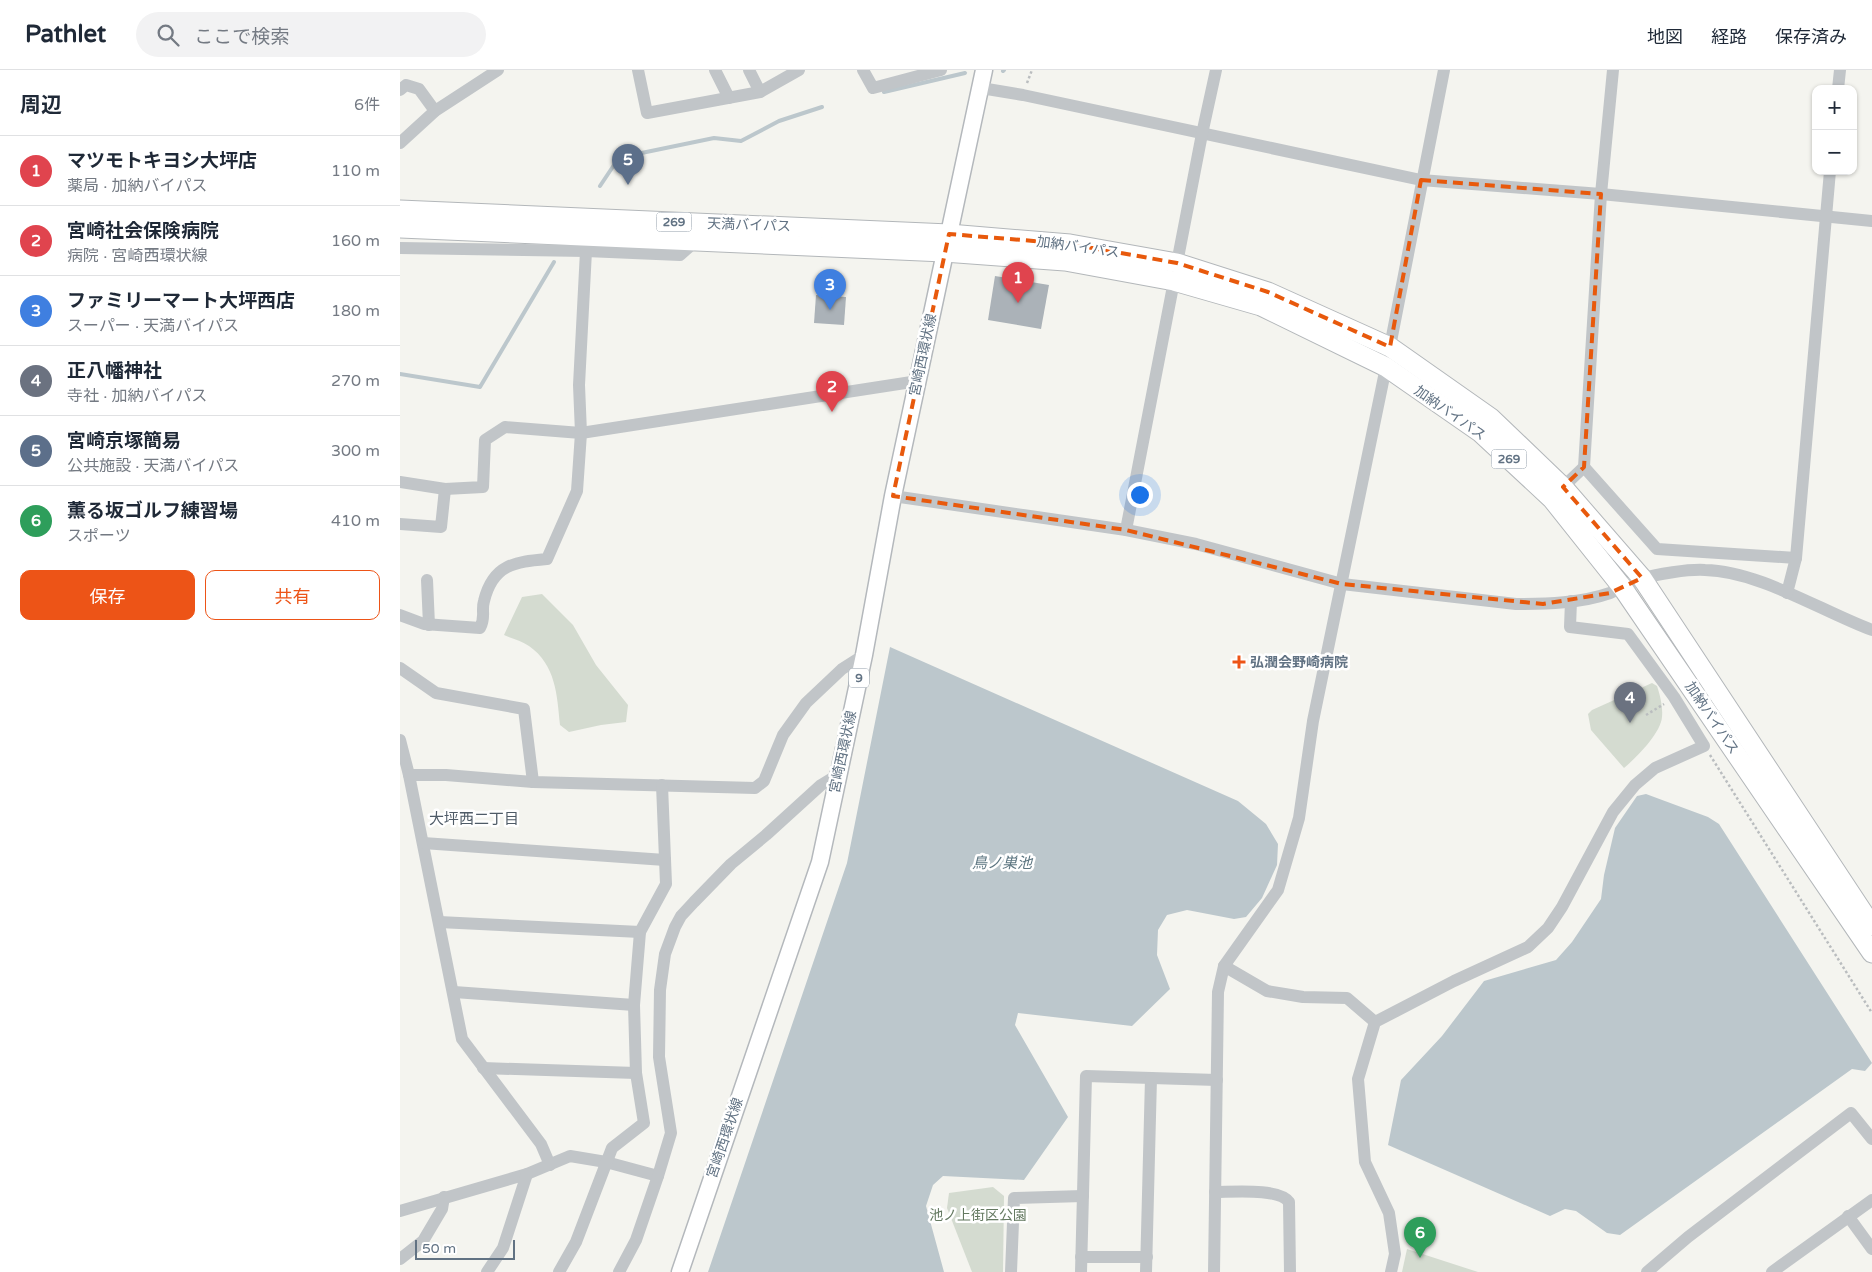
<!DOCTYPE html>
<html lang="ja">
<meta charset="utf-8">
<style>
:root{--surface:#fff;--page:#f2f2f3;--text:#1f2937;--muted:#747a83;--line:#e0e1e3;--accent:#ed5417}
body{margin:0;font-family:"Varela Round","Noto Sans JP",sans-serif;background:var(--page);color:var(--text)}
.controls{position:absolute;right:15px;top:15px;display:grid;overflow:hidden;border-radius:10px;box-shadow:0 1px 4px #0004}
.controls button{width:45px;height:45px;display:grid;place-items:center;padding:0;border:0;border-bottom:1px solid var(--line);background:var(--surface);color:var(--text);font:25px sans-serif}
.scale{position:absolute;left:15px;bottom:12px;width:100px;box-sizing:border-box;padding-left:5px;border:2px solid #617283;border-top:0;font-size:14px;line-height:18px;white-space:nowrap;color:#617283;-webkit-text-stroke:4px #fff;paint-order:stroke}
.you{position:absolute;left:739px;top:424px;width:18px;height:18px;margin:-12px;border:4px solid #fff;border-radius:50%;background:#1a73e8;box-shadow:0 0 0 8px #1a73e833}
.badge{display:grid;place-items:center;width:32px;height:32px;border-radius:50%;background:var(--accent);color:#fff;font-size:16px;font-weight:700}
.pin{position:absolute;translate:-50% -41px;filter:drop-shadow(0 1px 2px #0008)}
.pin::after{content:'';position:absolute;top:26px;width:18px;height:15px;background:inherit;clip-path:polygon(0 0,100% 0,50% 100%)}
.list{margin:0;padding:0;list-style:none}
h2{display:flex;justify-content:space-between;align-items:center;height:65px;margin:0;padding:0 20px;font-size:21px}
h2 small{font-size:16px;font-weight:400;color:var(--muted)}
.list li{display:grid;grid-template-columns:32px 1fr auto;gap:15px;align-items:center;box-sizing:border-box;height:70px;padding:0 20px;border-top:1px solid var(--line)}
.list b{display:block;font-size:19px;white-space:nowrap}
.list p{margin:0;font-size:16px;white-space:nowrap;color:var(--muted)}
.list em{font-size:16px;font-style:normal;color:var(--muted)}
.actions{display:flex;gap:10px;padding:15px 20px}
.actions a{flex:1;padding:11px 0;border:1px solid var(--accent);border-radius:10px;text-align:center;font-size:18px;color:var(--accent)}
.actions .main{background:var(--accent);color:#fff}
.icon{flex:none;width:28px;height:28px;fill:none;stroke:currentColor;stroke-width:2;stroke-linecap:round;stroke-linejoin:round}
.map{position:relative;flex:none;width:1472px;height:1202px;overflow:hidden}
header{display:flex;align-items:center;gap:30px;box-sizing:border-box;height:70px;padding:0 25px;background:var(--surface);border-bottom:1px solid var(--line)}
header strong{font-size:24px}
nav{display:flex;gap:28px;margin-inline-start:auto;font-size:18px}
.search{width:350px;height:45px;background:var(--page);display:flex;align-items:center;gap:12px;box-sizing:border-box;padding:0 18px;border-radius:28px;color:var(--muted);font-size:19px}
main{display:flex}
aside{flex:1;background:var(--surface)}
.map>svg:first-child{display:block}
</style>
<header>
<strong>Pathlet</strong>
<div class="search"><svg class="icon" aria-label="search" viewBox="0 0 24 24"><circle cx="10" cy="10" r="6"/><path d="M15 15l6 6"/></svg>ここで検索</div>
<nav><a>地図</a><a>経路</a><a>保存済み</a></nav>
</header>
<main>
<aside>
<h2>周辺<small>6件</small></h2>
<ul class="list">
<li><span class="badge" style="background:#e0444e">1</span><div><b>マツモトキヨシ大坪店</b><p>薬局 · 加納バイパス</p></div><em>110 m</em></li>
<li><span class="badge" style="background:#e0444e">2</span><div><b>宮崎社会保険病院</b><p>病院 · 宮崎西環状線</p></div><em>160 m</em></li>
<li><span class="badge" style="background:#3f7fe0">3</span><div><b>ファミリーマート大坪西店</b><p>スーパー · 天満バイパス</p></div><em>180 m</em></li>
<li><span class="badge" style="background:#6b7280">4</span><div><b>正八幡神社</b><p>寺社 · 加納バイパス</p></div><em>270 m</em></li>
<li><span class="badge" style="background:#5c6f8a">5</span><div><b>宮崎京塚簡易</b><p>公共施設 · 天満バイパス</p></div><em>300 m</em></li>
<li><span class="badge" style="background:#2e9e5b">6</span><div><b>薫る坂ゴルフ練習場</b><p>スポーツ</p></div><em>410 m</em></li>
</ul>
<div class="actions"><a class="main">保存</a><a>共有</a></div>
</aside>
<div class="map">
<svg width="1472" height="1202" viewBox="0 0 1472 1202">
<rect width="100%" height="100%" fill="#f4f4ef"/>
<g fill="#d4dbd0">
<path d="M142,524L173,555L196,595L228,635L226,652L201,655L169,662L160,655C157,625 156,595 129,576C122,571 112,569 104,565L122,527Z"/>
<path d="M1252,613L1257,616C1260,625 1263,637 1262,647C1261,663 1236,688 1224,698L1191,660L1188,644L1192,640Z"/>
<path d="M593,1117L604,1126L603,1202H572L547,1138L549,1123Z"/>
<path d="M1007,1179L1078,1202H1002Z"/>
</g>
<g fill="#bcc7cc">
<path d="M490,577L838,731L866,754L878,774L877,795L862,828L846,847L834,849L787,840L767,845L758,860L757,885L770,919L732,956L618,943L615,955L668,1047L624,1110L543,1106L533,1115L526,1136L544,1202H308L447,793Z"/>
<path d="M1246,724L1308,747L1319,754L1472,993L1465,1001L1452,999L1220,1165L1207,1163L1176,1141L1165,1139L1150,1146L988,1075L1001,1010L1042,966L1084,911L1156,890L1172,872L1201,829L1204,805L1215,758L1237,726Z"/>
</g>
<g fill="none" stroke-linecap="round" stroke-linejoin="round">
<g stroke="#bcc7cc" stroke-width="4">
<path d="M603,1L604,0"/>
<path d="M484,22L565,3"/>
<path d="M200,116L214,95L227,86L314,68L341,71L379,51L422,37"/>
<path d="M0,304L80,317L154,192"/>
</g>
</g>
<g fill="#abb2b8">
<path d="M595,206L649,215L641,259L588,250Z"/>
<path d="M416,225L446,227L444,255L414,253Z"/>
</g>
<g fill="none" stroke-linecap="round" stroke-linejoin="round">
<defs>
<path id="major" d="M280,1202L420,792L464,585L493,426L584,0"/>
<g id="highway">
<path d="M0,140L549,164L670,174L777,193L868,222L990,277L1091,348L1163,417L1242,508L1472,856"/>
<path d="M0,158L544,182L665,191L774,211L861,236L986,297L1081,363L1152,429L1222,517L1472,883"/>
</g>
</defs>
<use href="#major" stroke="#b4b8bc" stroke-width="19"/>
<use href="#highway" stroke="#b3b7ba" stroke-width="21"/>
<g stroke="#babdbf" stroke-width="2.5" stroke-dasharray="2.5 2.5" stroke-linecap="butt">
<path d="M627,13L632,0"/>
<path d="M1246,645L1264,634"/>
<path d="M1310,685L1472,943"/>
</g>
<g stroke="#c1c5c8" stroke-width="12">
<path d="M238,0L247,43L360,22"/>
<path d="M315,0L329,28"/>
<path d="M349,0L360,22L399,0"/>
<path d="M463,0L473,18L541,0"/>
<path d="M581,18L623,25L1021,110L1201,124L1472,151"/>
<path d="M1438,19L1440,0"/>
<path d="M0,20L6,15L19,19L35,41"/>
<path d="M0,73L35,41L98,0"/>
<path d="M0,178L186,181L280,185L297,170"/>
<path d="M777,193L802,64L816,0"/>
<path d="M1184,397L1257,479L1396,488"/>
<path d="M0,412L45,419L83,417L85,370L105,357L181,363L518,311"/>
<path d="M1163,417L1184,397L1201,124L1213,0"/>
<path d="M493,426L726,460L796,474L942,514L1116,534C1146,534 1182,533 1210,523C1221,519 1230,513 1241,509C1256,504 1289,499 1305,500C1359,501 1421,541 1472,560"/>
<path d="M0,454L41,457L45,419"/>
<path d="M726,460L774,211"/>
<path d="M27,510L29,555"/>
<path d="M1387,523L1396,488L1430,101"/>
<path d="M0,545L24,554L80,558C86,547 81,541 84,531C93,494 115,492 147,489L177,421L181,363L179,315L186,181"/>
<path d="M0,598L36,623L124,639L133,712"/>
<path d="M0,670L9,705L62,969L141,1074L150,1095"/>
<path d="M9,705H46L133,712L355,718L364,711L383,665L406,633L442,599L464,585"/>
<path d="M23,773L265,790"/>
<path d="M39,852L240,862"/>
<path d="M824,896L867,921L903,927L947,928L975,952"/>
<path d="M54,922L234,935"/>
<path d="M83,998L236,1003"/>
<path d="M815,1122C833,1122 879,1118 889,1132L890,1202"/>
<path d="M0,1141L127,1104L170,1086L206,1092L258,1106"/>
<path d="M1448,1146L1472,1179"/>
<path d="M681,1187H747"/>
<path d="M0,1189L23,1171L42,1139L44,1127"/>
<path d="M87,1202L103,1178L127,1104"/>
<path d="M159,1202L176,1172L212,1078L244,1053L236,1003L234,935L240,862L266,814L262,715"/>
<path d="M219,1202L236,1170L258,1106L271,1063L259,987L260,920L265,884L275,857L281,846L294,832L331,794L366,765L421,715L439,704"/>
<path d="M611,1202L614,1128L683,1126"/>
<path d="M681,1202L686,1006L817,1010"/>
<path d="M746,1202L751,1008"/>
<path d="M814,1202L818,922L824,896L878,820L899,748L913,651L986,297L1044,0"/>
<path d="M991,1202L995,1184L989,1143L965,1092L958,1009L975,952L1054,911L1128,877L1148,858L1162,837L1213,742L1235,715L1255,698L1304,676L1274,627L1228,564L1170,557L1171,531"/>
<path d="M1247,1202L1288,1167L1451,1043L1472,1069"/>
<path d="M1372,1202L1472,1130"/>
</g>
<use href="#major" stroke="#fff" stroke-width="16"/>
<use href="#highway" stroke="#fff" stroke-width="19"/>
</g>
<path fill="none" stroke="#e8590c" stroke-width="4" stroke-dasharray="10 6" stroke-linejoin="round" d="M1021,110L1201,124L1184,397L1163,417L1242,508L1210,523L1143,534L942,514L726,460L493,426L549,164L670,174L777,193L868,222L990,277Z"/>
<path fill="#ed5417" stroke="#fff" stroke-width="2" d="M836.5 584.5h5v5h5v5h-5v5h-5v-5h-5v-5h5z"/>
<g text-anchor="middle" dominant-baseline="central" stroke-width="5" stroke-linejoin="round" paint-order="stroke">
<g fill="#fff" stroke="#909ca8" stroke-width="1">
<rect x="256.5" y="142.5" width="35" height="19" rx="4"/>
<rect x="1091.5" y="379.5" width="35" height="19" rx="4"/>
<rect x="449" y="598.5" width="20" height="19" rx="4"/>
</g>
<g font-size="12" font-weight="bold" fill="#617283">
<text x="274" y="152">269</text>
<text x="1109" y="389">269</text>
<text x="459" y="608">9</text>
</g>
<g font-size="14" fill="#617283" stroke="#fff">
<text transform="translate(349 155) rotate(2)">天満バイパス</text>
<text transform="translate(678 177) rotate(8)">加納バイパス</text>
<text transform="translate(523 285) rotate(-78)">宮崎西環状線</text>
<text transform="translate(1050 343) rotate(35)">加納バイパス</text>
<text transform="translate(1312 648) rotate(56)">加納バイパス</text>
<text transform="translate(443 682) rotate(-78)">宮崎西環状線</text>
<text transform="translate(325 1068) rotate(-71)">宮崎西環状線</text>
</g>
<g font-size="14" font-weight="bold" fill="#617283" stroke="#fff" text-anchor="start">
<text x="850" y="592">弘潤会野崎病院</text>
</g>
<g font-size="14" fill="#647960" stroke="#fff">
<text x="578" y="1145">池ノ上街区公園</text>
</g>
<g font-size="15" fill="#4f5b67" stroke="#fff">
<text x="74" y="749">大坪西二丁目</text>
</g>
<g font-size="15" font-style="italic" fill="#5c7580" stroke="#fff">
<text x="602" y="793">鳥ノ巣池</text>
</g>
</g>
</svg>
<div class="controls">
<button>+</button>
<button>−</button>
</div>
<div class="scale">50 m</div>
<div class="you"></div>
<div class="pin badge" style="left:618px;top:233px;background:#e0444e">1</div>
<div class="pin badge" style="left:432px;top:342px;background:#e0444e">2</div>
<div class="pin badge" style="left:430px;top:240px;background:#3f7fe0">3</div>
<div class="pin badge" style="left:1230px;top:653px;background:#6b7280">4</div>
<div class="pin badge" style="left:228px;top:115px;background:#5c6f8a">5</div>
<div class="pin badge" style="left:1020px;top:1188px;background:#2e9e5b">6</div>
</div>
</main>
